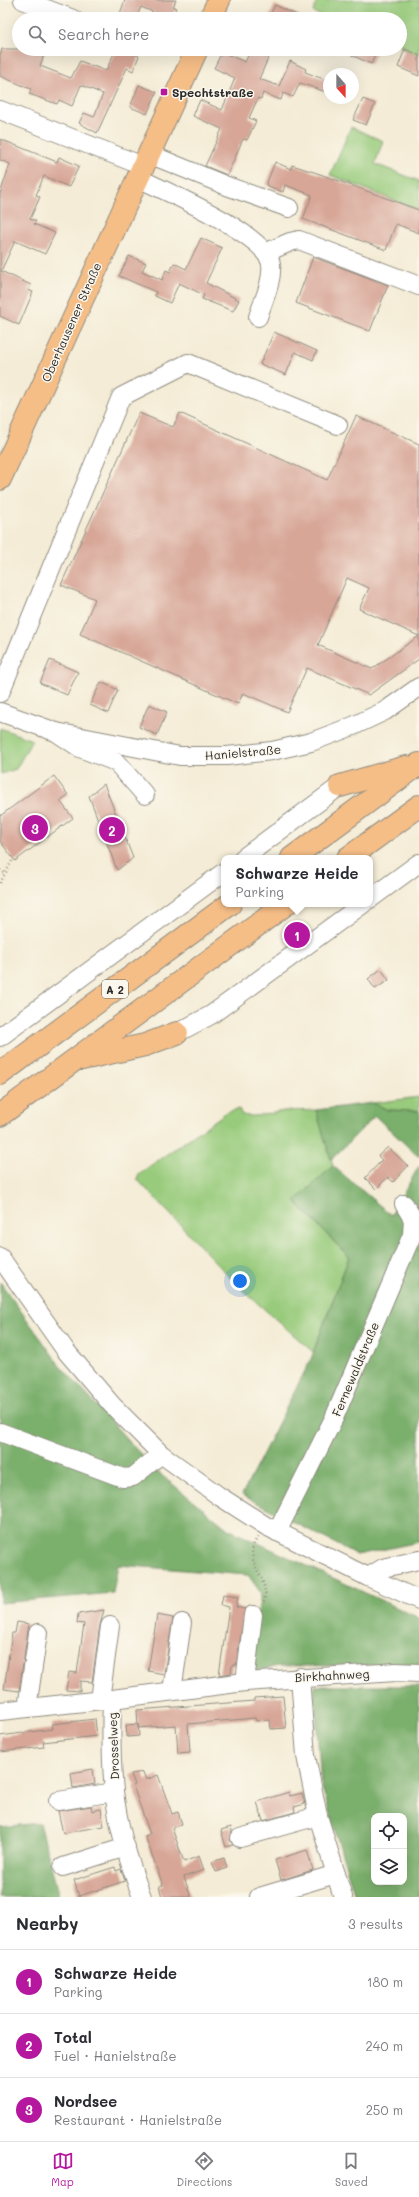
<!DOCTYPE html>
<meta charset="utf-8">
<style>
:root{--surface:#fff;--page:#f7f7f7;--text:#2b2b33;--muted:#7c7c81;--line:#e1e1e2;--accent:#b5179e}
body{margin:0;font-family:Mali,sans-serif;background:var(--page);color:var(--text)}
.controls{position:absolute;right:12px;bottom:12px;display:grid;overflow:hidden;border-radius:8px;box-shadow:0 4px 16px #0002}
.controls button{width:36px;height:36px;display:grid;place-items:center;padding:0;border:0;border-bottom:1px solid var(--line);background:var(--surface);color:var(--text);font:20px sans-serif}
.compass{position:absolute;left:323px;top:68px;width:36px;height:36px;border-radius:50%;background:var(--surface);box-shadow:0 4px 16px #0002;rotate:159deg}
.you{position:absolute;left:240px;top:1281px;width:14px;height:14px;margin:-10px;border:3px solid #fff;border-radius:50%;background:#1a73e8;box-shadow:0 0 0 6px #1a73e833}
.badge{display:grid;place-items:center;width:26px;height:26px;border-radius:50%;background:var(--accent);color:#fff;font-size:13px;font-weight:700}
.pin{position:absolute;translate:-50% -50%;border:2px solid #fff;box-shadow:0 1px 4px #0006}
.popup{position:absolute;left:221px;top:855px;width:152px;height:52px;box-sizing:border-box;display:grid;place-content:center;border-radius:8px;background:var(--surface);filter:drop-shadow(0 1px 3px #0005);font-size:13px;white-space:nowrap;color:var(--muted)}
.popup b{font-size:15px;color:var(--text)}
.popup::after{content:'';position:absolute;left:50%;top:100%;margin-left:-8px;border:8px solid transparent;border-top-color:var(--surface)}
.list{margin:0;padding:0;list-style:none}
h2{display:flex;justify-content:space-between;align-items:center;height:52px;margin:0;padding:0 16px;font-size:17px}
h2 small{font-size:13px;font-weight:400;color:var(--muted)}
.list li{display:grid;grid-template-columns:26px 1fr auto;gap:12px;align-items:center;box-sizing:border-box;height:64px;padding:0 16px;border-top:1px solid var(--line)}
.list b{display:block;font-size:15px;white-space:nowrap}
.list p{margin:0;font-size:13px;white-space:nowrap;color:var(--muted)}
.list em{font-size:13px;font-style:normal;color:var(--muted)}
.icon{flex:none;width:22px;height:22px;fill:none;stroke:currentColor;stroke-width:2;stroke-linecap:round;stroke-linejoin:round}
.map{position:relative;flex:none;width:419px;height:1897px;overflow:hidden}
.search{position:absolute;background:var(--surface);box-shadow:0 4px 16px #0002;left:12px;right:12px;top:12px;height:44px;display:flex;align-items:center;gap:10px;box-sizing:border-box;padding:0 14px;border-radius:22px;color:var(--muted);font-size:15px}
.sheet{height:244px;background:var(--surface)}
nav{display:flex;justify-content:space-around;align-items:center;box-sizing:border-box;height:56px;border-top:1px solid var(--line);background:var(--surface);font-size:11px;color:var(--muted)}
nav a{display:grid;justify-items:center;gap:2px}
nav .on{color:var(--accent)}
.map>svg:first-child{display:block}
</style>
<div class="map">
<svg width="419" height="1897" viewBox="0 0 419 1897">
<rect width="100%" height="100%" fill="#fbf7ec"/>
<filter id="ink" filterUnits="userSpaceOnUse"><feTurbulence type="fractalNoise" baseFrequency=".025" numOctaves="2"/><feDisplacementMap in="SourceGraphic" scale="8" xChannelSelector="R" yChannelSelector="G"/><feConvolveMatrix kernelMatrix="1 2 1 2 8 2 1 2 1" color-interpolation-filters="sRGB"/></filter>
<filter id="wash" filterUnits="userSpaceOnUse"><feTurbulence type="fractalNoise" baseFrequency=".012" numOctaves="4" result="noise"/><feDisplacementMap in="SourceGraphic" scale="16" xChannelSelector="R" yChannelSelector="G"/><feGaussianBlur stdDeviation="0.9" result="paint"/><feColorMatrix in="noise" values="0 0 0 0 0 0 0 0 0 0 0 0 0 0 0 0 0 1.4 0 .05"/><feComposite in="paint" operator="in"/></filter>
<g filter="url(#wash)">
<rect width="100%" height="100%" fill="#f4ecd6"/>
<g fill="#98cb7c" stroke="#627b54">
<path d="M317,0H419V55L400,47V19H329L313,12Z"/>
<path d="M351,127L383,141L375,164L419,181V210L330,175Z"/>
<path d="M0,728L32,740L16,769L1,774Z"/>
<path d="M419,1097V1111L388,1110L373,1103Z"/>
<path d="M239,1109L242,1115C257,1118 270,1113 284,1111C294,1110 305,1111 316,1110L333,1166L295,1202L349,1257L313,1352L238,1286L137,1179L140,1173L227,1112Z"/>
</g>
<g fill="#7aaf6c" stroke="#526d4c" fill-rule="evenodd">
<path d="M373,1103L388,1110L419,1111V1157L375,1116L331,1160L316,1110Z"/>
<path d="M333,1166L391,1215L419,1166V1542L357,1555L242,1495L311,1359L349,1257L295,1201Z"/>
<path d="M0,1282L59,1364L154,1469L228,1529L419,1618V1665L279,1666L248,1672L261,1593L248,1575L118,1565L113,1593L0,1603Z"/>
<path d="M314,1686H419V1897H355L321,1784ZM374,1816H404V1882H374Z"/>
<path d="M40,1823L59,1897H0V1827Z"/>
</g>
<g id="blocks">
<g fill="#d7a697">
<path d="M125,0H176L173,7L176,8L171,19H160L153,12L141,7L136,19H118Z"/>
<path d="M275,5L306,19H268Z"/>
<path d="M2,49H46L40,66L71,78L80,61L106,71L116,49H123L139,56L133,71L127,68L97,133L79,123L84,113L94,117L103,94L81,85L72,106L59,100L57,104L29,94L31,89L0,76V56Z"/>
<path d="M251,49H258L270,54L259,79L279,86L290,61L306,69L305,72L329,81V93L300,83L293,97L283,93L281,100L263,93L261,99L258,98L249,118L256,121L247,140L243,139L227,175L205,166L222,129L193,116L200,100L222,110L235,78L214,68L222,52L245,62Z"/>
<path d="M339,49H378L371,64Z"/>
<path d="M405,49L419,55V76L398,67Z"/>
<path d="M139,85L157,92L147,114L130,107Z"/>
<path d="M363,99L375,104L366,125L353,120Z"/>
<path d="M0,139L57,162L59,157L79,166L69,187L44,176L36,195L40,197L30,219L36,221L34,224L55,233L45,254L15,241L1,271L31,285L28,290L33,292L19,325L0,316V194L10,164L0,160Z"/>
<path d="M275,162L291,169L292,165L320,174L419,210V233L396,224L386,250L303,219L312,195L285,185L283,192L266,185Z"/>
<path d="M201,238L222,248L206,283L239,300L233,311L202,299L204,295L179,283L170,303L155,296L156,292L119,276L129,256L146,263L142,271L162,280L166,270L170,272L174,263L186,269Z"/>
<path d="M313,257L388,285L370,331L296,303Z"/>
<path d="M274,332L317,351L313,360L295,352L286,375L260,364Z"/>
<path d="M139,413L173,427L180,413L327,480L356,416L419,444V636L359,609L369,588L347,578L318,645L372,669L419,636V659L369,695L307,668L287,712L243,693L238,704L80,634L95,599L61,585Z"/>
<path d="M50,660L78,672L67,695L40,683Z"/>
<path d="M101,682L118,690L108,713L90,705Z"/>
<path d="M149,704L167,712L157,735L139,727Z"/>
<path d="M54,776L68,795L60,801L73,818L15,861L0,841V816Z"/>
<path d="M104,784L133,858L117,870L89,796Z"/>
<path d="M381,969L389,980L375,989L368,979Z"/>
<path d="M388,1147L408,1166L393,1182L388,1177L376,1189L365,1178L382,1160L378,1156Z"/>
<path d="M223,1595L238,1597L236,1607L245,1609L236,1665H232L231,1673L219,1675L229,1607L221,1605Z"/>
<path d="M104,1610L100,1625L92,1682L80,1681V1691L66,1690L69,1672L77,1673L84,1624L77,1623L78,1614Z"/>
<path d="M157,1615L173,1618L164,1674L148,1671Z"/>
<path d="M17,1622L29,1624L19,1691L4,1689L12,1633H15Z"/>
<path d="M283,1696L286,1728L271,1729L270,1720L256,1721L255,1718L188,1724L190,1752L178,1753L176,1725L138,1728L137,1710L254,1701V1698Z"/>
<path d="M95,1719L97,1736L43,1742L44,1747L0,1752V1736L53,1729L52,1724Z"/>
<path d="M138,1724L139,1736L127,1737L126,1725Z"/>
<path d="M93,1769L95,1784L73,1788L71,1773Z"/>
<path d="M143,1772L146,1780L158,1775L172,1814L178,1812L182,1824L172,1828L184,1862L199,1856L204,1870L184,1877L191,1897H162L159,1886L163,1885L145,1836L150,1834L133,1786L135,1785L131,1774Z"/>
<path d="M289,1792L290,1796L302,1793L305,1804L294,1807L295,1812L263,1821L257,1802Z"/>
<path d="M91,1806L92,1811L101,1809L104,1826L63,1833L58,1811Z"/>
<path d="M231,1827L232,1831L230,1840L233,1845L226,1847L221,1830Z"/>
<path d="M307,1850L313,1870L281,1880L275,1860Z"/>
<path d="M224,1858L227,1868L216,1872L212,1862Z"/>
<path d="M115,1867L116,1871L121,1869L125,1881L79,1896L74,1880Z"/>
</g>
</g>
</g>
<g filter="url(#ink)">
<use href="#blocks" fill-opacity="0" stroke="#908c80" stroke-width="1"/>
<g fill="none" stroke-linecap="round" stroke-linejoin="round">
<defs>
<g id="minor">
<path d="M23,0L73,19"/>
<path d="M0,110L143,166"/>
<path d="M149,154L227,186L289,208"/>
<path d="M138,178C165,191 266,234 271,264C273,281 263,301 258,317"/>
<path d="M265,253L290,242L299,240L419,286"/>
<path d="M0,693L121,397L188,363L338,425"/>
<path d="M0,712L56,732L80,748L116,762L145,795"/>
<path d="M56,732L180,756H227L272,751L311,742L353,726L385,711L419,687"/>
<path d="M243,858L340,786"/>
<path d="M370,899L419,863"/>
<path d="M177,1033L211,1015L363,904"/>
<path d="M0,1037L224,872"/>
<path d="M0,1257L66,1351L112,1405L161,1454L219,1496L266,1526L368,1577L419,1600"/>
<path d="M0,1432L123,1478L133,1477L161,1454"/>
<path d="M277,1532L334,1418L412,1235L413,1219L404,1204"/>
<path d="M368,1577L383,1568L419,1560"/>
<path d="M300,1677L306,1756L318,1816L343,1897"/>
<path d="M245,1682L253,1615"/>
<path d="M172,1691L182,1623"/>
<path d="M112,1699C111,1730 111,1761 114,1791C118,1827 129,1863 142,1897"/>
<path d="M100,1700L110,1626"/>
<path d="M27,1708L38,1633"/>
<path d="M0,1711L112,1699L245,1682L396,1672L419,1673"/>
<path d="M58,1801L114,1792"/>
<path d="M240,1838L318,1816"/>
<path d="M63,1867L126,1847"/>
<path d="M259,1897L336,1874"/>
</g>
<g id="major">
<path d="M210,19L219,0"/>
<path d="M0,479L197,49"/>
</g>
<g id="highway">
<path d="M340,786L406,767"/>
<path d="M292,858L419,764"/>
<path d="M348,858L419,806"/>
<path d="M82,1059L145,1045L177,1033"/>
<path d="M0,1074L230,904"/>
<path d="M0,1115L286,904"/>
</g>
</defs>
<use href="#minor" stroke="#908c80" stroke-width="20"/>
<use href="#major" stroke="#908c80" stroke-width="24"/>
<use href="#highway" stroke="#908c80" stroke-width="24"/>
<g stroke="#908c80" stroke-width="2.5" stroke-dasharray="1 3" stroke-linecap="butt">
<path d="M0,870L6,874"/>
<path d="M0,883L13,859"/>
<path d="M258,1537C242,1559 264,1573 265,1592C266,1596 264,1601 263,1604"/>
</g>
<use href="#minor" stroke="#fff" stroke-width="18"/>
<use href="#major" stroke="#f6be87" stroke-width="22"/>
<use href="#highway" stroke="#f6be87" stroke-width="22"/>
</g>
</g>
<rect fill="#b5179e" stroke="#fbf7ec" stroke-width="1.5" x="160" y="88" width="8" height="8" rx="2"/>
<g text-anchor="middle" dominant-baseline="central" stroke-width="3" stroke-linejoin="round" paint-order="stroke">
<rect fill="#fbf7ec" stroke="#696865" stroke-width="1" x="102" y="980" width="26" height="18" rx="3"/>
<g font-size="11" font-weight="bold" fill="#2b2b2b">
<text x="115" y="989">A 2</text>
</g>
<g font-size="12" font-weight="bold" fill="#2b2b2b" stroke="#fbf7ec" text-anchor="start">
<text x="172" y="92">Spechtstraße</text>
</g>
<g font-size="12" fill="#2b2b2b" stroke="#fbf7ec">
<text transform="translate(71 322) rotate(-66)">Oberhausener Straße</text>
<text transform="translate(243 752) rotate(-5)">Hanielstraße</text>
<text transform="translate(355 1369) rotate(-67)">Fernewaldstraße</text>
<text transform="translate(332 1675) rotate(-3)">Birkhahnweg</text>
<text transform="translate(113 1746) rotate(-92)">Drosselweg</text>
</g>
</g>
</svg>
<div class="controls">
<button><svg class="icon" aria-label="locate" viewBox="0 0 24 24"><circle cx="12" cy="12" r="6"/><path d="M12 2v4M12 18v4M2 12h4M18 12h4"/></svg></button>
<button><svg class="icon" aria-label="layers" viewBox="0 0 24 24"><path d="M12 4l9 5-9 5-9-5zM3 14l9 5 9-5"/></svg></button>
</div>
<svg class="compass" viewBox="-18 -18 36 36"><path d="M0-13l5 13h-10z" fill="#e53935"/><path d="M0 13l5-13h-10z" fill="#7c7c81"/></svg>
<div class="you"></div>
<div class="pin badge" style="left:297px;top:935px">1</div>
<div class="popup"><b>Schwarze Heide</b>Parking</div>
<div class="pin badge" style="left:112px;top:830px">2</div>
<div class="pin badge" style="left:35px;top:828px">3</div>
<div class="search"><svg class="icon" aria-label="search" viewBox="0 0 24 24"><circle cx="10" cy="10" r="6"/><path d="M15 15l6 6"/></svg>Search here</div>
</div>
<section class="sheet">
<h2>Nearby<small>3 results</small></h2>
<ul class="list">
<li><span class="badge">1</span><div><b>Schwarze Heide</b><p>Parking</p></div><em>180 m</em></li>
<li><span class="badge">2</span><div><b>Total</b><p>Fuel · Hanielstraße</p></div><em>240 m</em></li>
<li><span class="badge">3</span><div><b>Nordsee</b><p>Restaurant · Hanielstraße</p></div><em>250 m</em></li>
</ul>
</section>
<nav>
<a class="on"><svg class="icon" aria-label="map" viewBox="0 0 24 24"><path d="M3 6l6-2 6 2 6-2v14l-6 2-6-2-6 2zM9 4v14M15 6v14"/></svg>Map</a>
<a><svg class="icon" aria-label="directions" viewBox="0 0 24 24"><path d="M12 3l9 9-9 9-9-9zM9 14v-3h6M13 9l2 2-2 2"/></svg>Directions</a>
<a><svg class="icon" aria-label="saved" viewBox="0 0 24 24"><path d="M7 4h10v16l-5-4-5 4z"/></svg>Saved</a>
</nav>
